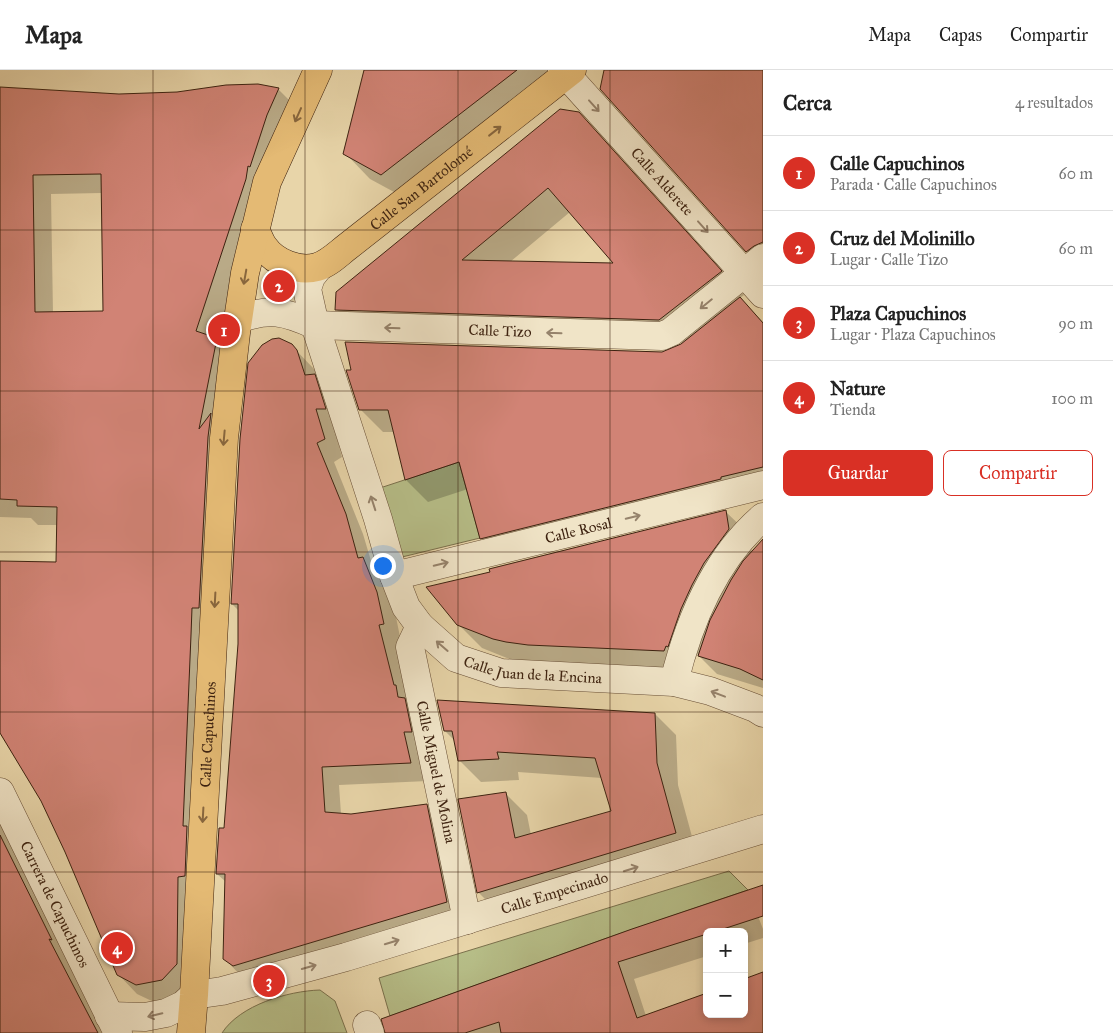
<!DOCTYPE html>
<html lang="es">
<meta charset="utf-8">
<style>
:root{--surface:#fff;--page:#f6f6f6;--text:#222;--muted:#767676;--line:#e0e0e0;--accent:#d93025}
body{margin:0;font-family:"IM FELL Great Primer",serif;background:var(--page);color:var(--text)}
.controls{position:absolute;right:15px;bottom:15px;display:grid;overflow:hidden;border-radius:8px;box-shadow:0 2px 8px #0003}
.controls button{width:45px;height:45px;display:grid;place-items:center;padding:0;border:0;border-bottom:1px solid var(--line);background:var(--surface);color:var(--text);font:25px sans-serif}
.you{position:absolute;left:382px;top:495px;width:18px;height:18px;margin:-12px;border:4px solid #fff;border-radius:50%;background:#1a73e8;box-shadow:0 0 0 8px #1a73e833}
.badge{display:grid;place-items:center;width:32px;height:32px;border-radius:50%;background:var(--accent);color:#fff;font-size:16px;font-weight:700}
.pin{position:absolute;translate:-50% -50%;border:2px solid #fff;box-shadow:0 1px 5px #0006}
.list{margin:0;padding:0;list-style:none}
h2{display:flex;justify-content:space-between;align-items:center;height:65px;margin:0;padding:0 20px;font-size:21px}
h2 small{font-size:16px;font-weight:400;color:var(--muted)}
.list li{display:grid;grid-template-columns:32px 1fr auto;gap:15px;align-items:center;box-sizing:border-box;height:75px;padding:0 20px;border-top:1px solid var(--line)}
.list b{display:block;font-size:19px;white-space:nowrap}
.list p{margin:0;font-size:16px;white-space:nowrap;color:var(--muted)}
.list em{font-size:16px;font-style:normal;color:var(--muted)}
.actions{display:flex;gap:10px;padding:15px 20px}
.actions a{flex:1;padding:11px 0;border:1px solid var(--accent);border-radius:8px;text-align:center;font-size:18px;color:var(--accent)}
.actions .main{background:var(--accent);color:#fff}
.map{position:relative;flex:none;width:763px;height:963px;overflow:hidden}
header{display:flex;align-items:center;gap:30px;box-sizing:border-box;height:70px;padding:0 25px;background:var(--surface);border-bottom:1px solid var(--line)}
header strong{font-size:24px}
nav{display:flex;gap:28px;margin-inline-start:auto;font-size:18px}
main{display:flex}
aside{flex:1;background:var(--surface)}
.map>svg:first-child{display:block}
</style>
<header>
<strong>Mapa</strong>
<nav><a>Mapa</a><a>Capas</a><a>Compartir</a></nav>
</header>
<main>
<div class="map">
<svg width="763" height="963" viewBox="0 0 763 963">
<rect width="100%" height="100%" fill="#e8d5a9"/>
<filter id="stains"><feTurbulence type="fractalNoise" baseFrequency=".004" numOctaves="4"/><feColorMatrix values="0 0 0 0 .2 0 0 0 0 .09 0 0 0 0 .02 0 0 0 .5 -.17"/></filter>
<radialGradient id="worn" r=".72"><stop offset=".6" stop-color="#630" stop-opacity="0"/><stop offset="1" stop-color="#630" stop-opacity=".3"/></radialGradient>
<g fill="#b6bd87" stroke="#7a704c">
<path d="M459,392L480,468L402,487L380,418Z"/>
<path d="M729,801L748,820L610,867L390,946L379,908Z"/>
<path d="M320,920L335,931L347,963H222C240,935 288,921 320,920Z"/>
</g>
<g fill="#0003" fill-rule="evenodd">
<path d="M365,0H554L407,129L370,109L345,83Z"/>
<path d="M611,0H763V197L747,181Z"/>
<path d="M0,18L119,25L278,19L297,38L218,270L236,288L182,929L156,933L137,924L118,904L66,782L42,731L0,661V492L57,493L58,455H38L31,448L0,447ZM102,123L104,242L53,243L51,124Z"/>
<path d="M578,43L602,67L744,225L740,228L763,252V424L504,490L481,468L468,419L428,432L406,410L395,362H383L360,339L662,283L684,273L360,263L337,240ZM570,142L616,195L510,192Z"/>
<path d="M291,275L315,300L318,309L332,324L343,357H334L342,387L334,392L363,464L374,501L381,507L395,542L401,572L397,573L428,711L339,715L341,744L351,745L426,735L445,753L465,850L242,907L224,888L226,812L217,804L225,760L239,574L240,542L232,534L241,369Z"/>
<path d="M726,442L750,465L752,483L763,471V618L717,604L697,584L691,600L517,592L482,578L458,554Z"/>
<path d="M655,644L676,665L678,715L697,785L500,844L478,822L505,723L527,745L531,765L612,742L602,708L518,702L519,710L481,712L459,690L455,671L445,661Z"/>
<path d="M0,748L105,963H0Z"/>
<path d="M756,841L763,859V868L744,874V862H707V886L634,909L646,946L744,944L763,903V963H397Z"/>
</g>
<g fill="#d18375" stroke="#3d2210" fill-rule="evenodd">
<path d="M364,0H517L381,105L343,84Z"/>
<path d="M604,0H763V172L754,176L746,182L600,19Z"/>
<path d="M258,14L279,18L267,45L250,97L248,96L246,109L196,261L217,268L199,359L211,343L208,367L199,538H192L191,565L183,756H187L185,806L178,807L177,894L162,910L136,915L117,905L65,782L41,731L0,663V491L56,492L57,437L17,436V430L0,429V17L119,24L177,22L226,15ZM101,104L103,241L35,242L33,105Z"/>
<path d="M560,39L579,42L722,201L659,250L335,240L336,222ZM548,118L613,193L462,190L514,147Z"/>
<path d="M740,227L763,253V397L721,407V409L480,469L459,392L405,410L388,340H359L346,300H351L345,272L662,282L681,274Z"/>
<path d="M279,268L292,274L297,280L305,305L315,304L326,339H316L325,369L317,373L346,444L358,488L363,487L377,522L384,554L379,555L394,615H396L398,627L405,628L412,662H404L411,693L322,697L325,742L351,744L427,734L447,832L233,896L223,889L225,804H216L219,758H224L238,574V534H231L240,369L248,293L262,275L272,269Z"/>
<path d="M726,440L729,459L704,493L692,515L681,539L668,577L666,576L664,581L528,575L506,572L493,569L457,555L426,517L490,502L489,499Z"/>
<path d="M763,469V610L740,599L698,586L710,550L731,510L743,491Z"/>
<path d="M437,630L655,643L657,693L676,763L477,823L458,729L506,722L515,768L611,741L595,688L497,682L499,689L458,691L452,661H444Z"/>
<path d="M0,765L52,870L49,869L98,963H0Z"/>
<path d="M763,815V846L714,862H707V864L618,892L637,948L707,923V944H744V909L763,902V963H501L499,952L465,963H385L381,949L632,859Z"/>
</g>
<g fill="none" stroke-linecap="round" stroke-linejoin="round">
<defs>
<g id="minor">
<path id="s1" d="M562,0L763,224"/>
<path id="s2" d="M319,197L311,207L307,219L315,255L378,449L394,506L406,537L420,556L456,588L501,603L674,612L710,621L755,638L763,643"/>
<path id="s3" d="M238,249C270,238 284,241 315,255L662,266L671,262L763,188"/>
<path id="s4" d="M394,506L763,415"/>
<path id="s5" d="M420,556L410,577L467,850"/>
<path d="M674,612C689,551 714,489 763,447"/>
<path id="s6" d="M0,722L118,963"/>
<path id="s7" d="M109,946L145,947L166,943L183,935L194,925L222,921L346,887L763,759"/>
<path d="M367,955L370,963"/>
</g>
<g id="major">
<path id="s8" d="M255,159C258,165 260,172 264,177C275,193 299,202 317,197C328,194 338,184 347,177L572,0"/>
<path id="s9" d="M191,963L194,925L224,368L236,263L245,203L267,112L318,0"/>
</g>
</defs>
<use href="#minor" stroke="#684f36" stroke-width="29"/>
<use href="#major" stroke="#3d2210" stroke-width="29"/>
<use href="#minor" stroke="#f0e4c7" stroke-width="28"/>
<use href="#major" stroke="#e4ba74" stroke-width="28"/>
</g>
<defs><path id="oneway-shaft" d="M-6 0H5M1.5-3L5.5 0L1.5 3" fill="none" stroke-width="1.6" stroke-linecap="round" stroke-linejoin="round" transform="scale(1.25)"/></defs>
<g stroke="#96836c">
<use href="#oneway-shaft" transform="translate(594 36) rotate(48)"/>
<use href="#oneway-shaft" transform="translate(703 157) rotate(48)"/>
<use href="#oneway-shaft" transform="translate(706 234) rotate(141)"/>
<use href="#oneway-shaft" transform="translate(392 258) rotate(-178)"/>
<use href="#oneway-shaft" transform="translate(554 263) rotate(-178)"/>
<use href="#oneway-shaft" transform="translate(373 433) rotate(-108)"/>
<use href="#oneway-shaft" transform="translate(633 447) rotate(-14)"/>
<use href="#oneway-shaft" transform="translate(441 494) rotate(-14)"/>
<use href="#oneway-shaft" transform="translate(442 576) rotate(-139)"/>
<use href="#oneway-shaft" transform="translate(718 624) rotate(-159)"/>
<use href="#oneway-shaft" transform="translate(631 799) rotate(-17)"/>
<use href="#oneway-shaft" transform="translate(392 872) rotate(-17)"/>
<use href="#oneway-shaft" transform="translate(309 897) rotate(-16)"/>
<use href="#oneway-shaft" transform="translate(155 945) rotate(167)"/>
</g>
<g stroke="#88663d">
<use href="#oneway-shaft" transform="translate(298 45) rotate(114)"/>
<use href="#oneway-shaft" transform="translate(495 61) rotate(-38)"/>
<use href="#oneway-shaft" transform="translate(245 207) rotate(100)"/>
<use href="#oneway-shaft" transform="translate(224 368) rotate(95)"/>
<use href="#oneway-shaft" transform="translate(215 530) rotate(93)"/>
<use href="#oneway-shaft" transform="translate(203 745) rotate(93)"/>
</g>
<path fill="none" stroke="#3d2210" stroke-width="1" stroke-opacity="0.55" d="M153,0V963M305,0V963M458,0V963M610,0V963M0,160H763M0,321H763M0,482H763M0,642H763M0,802H763"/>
<g text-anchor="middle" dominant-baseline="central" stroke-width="4.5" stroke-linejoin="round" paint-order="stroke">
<g font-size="15" fill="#3d2210" stroke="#f0e4c7">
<text stroke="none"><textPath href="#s1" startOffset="150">Calle Alderete</textPath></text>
<text stroke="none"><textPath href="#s8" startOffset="211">Calle San Bartolomé</textPath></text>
<text stroke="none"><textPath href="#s3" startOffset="265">Calle Tizo</textPath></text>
<text stroke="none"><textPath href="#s4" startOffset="190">Calle Rosal</textPath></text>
<text stroke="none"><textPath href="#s2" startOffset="509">Calle Juan de la Encina</textPath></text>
<text stroke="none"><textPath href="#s9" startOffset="299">Calle Capuchinos</textPath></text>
<text stroke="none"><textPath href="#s5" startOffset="151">Calle Miguel de Molina</textPath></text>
<text stroke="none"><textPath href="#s7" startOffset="466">Calle Empecinado</textPath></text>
<text stroke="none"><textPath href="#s6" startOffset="125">Carrera de Capuchinos</textPath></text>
</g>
</g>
<rect width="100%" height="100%" filter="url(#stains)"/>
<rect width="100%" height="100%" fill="url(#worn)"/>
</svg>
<div class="controls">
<button>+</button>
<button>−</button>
</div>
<div class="you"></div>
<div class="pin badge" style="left:224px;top:260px">1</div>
<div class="pin badge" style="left:279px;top:216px">2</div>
<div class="pin badge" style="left:269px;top:911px">3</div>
<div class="pin badge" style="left:117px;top:878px">4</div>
</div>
<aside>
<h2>Cerca<small>4 resultados</small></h2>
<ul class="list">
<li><span class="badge">1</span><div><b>Calle Capuchinos</b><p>Parada · Calle Capuchinos</p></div><em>60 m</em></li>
<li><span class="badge">2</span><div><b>Cruz del Molinillo</b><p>Lugar · Calle Tizo</p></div><em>60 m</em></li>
<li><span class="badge">3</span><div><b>Plaza Capuchinos</b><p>Lugar · Plaza Capuchinos</p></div><em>90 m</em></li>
<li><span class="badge">4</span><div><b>Nature</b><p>Tienda</p></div><em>100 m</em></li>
</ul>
<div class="actions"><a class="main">Guardar</a><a>Compartir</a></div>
</aside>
</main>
